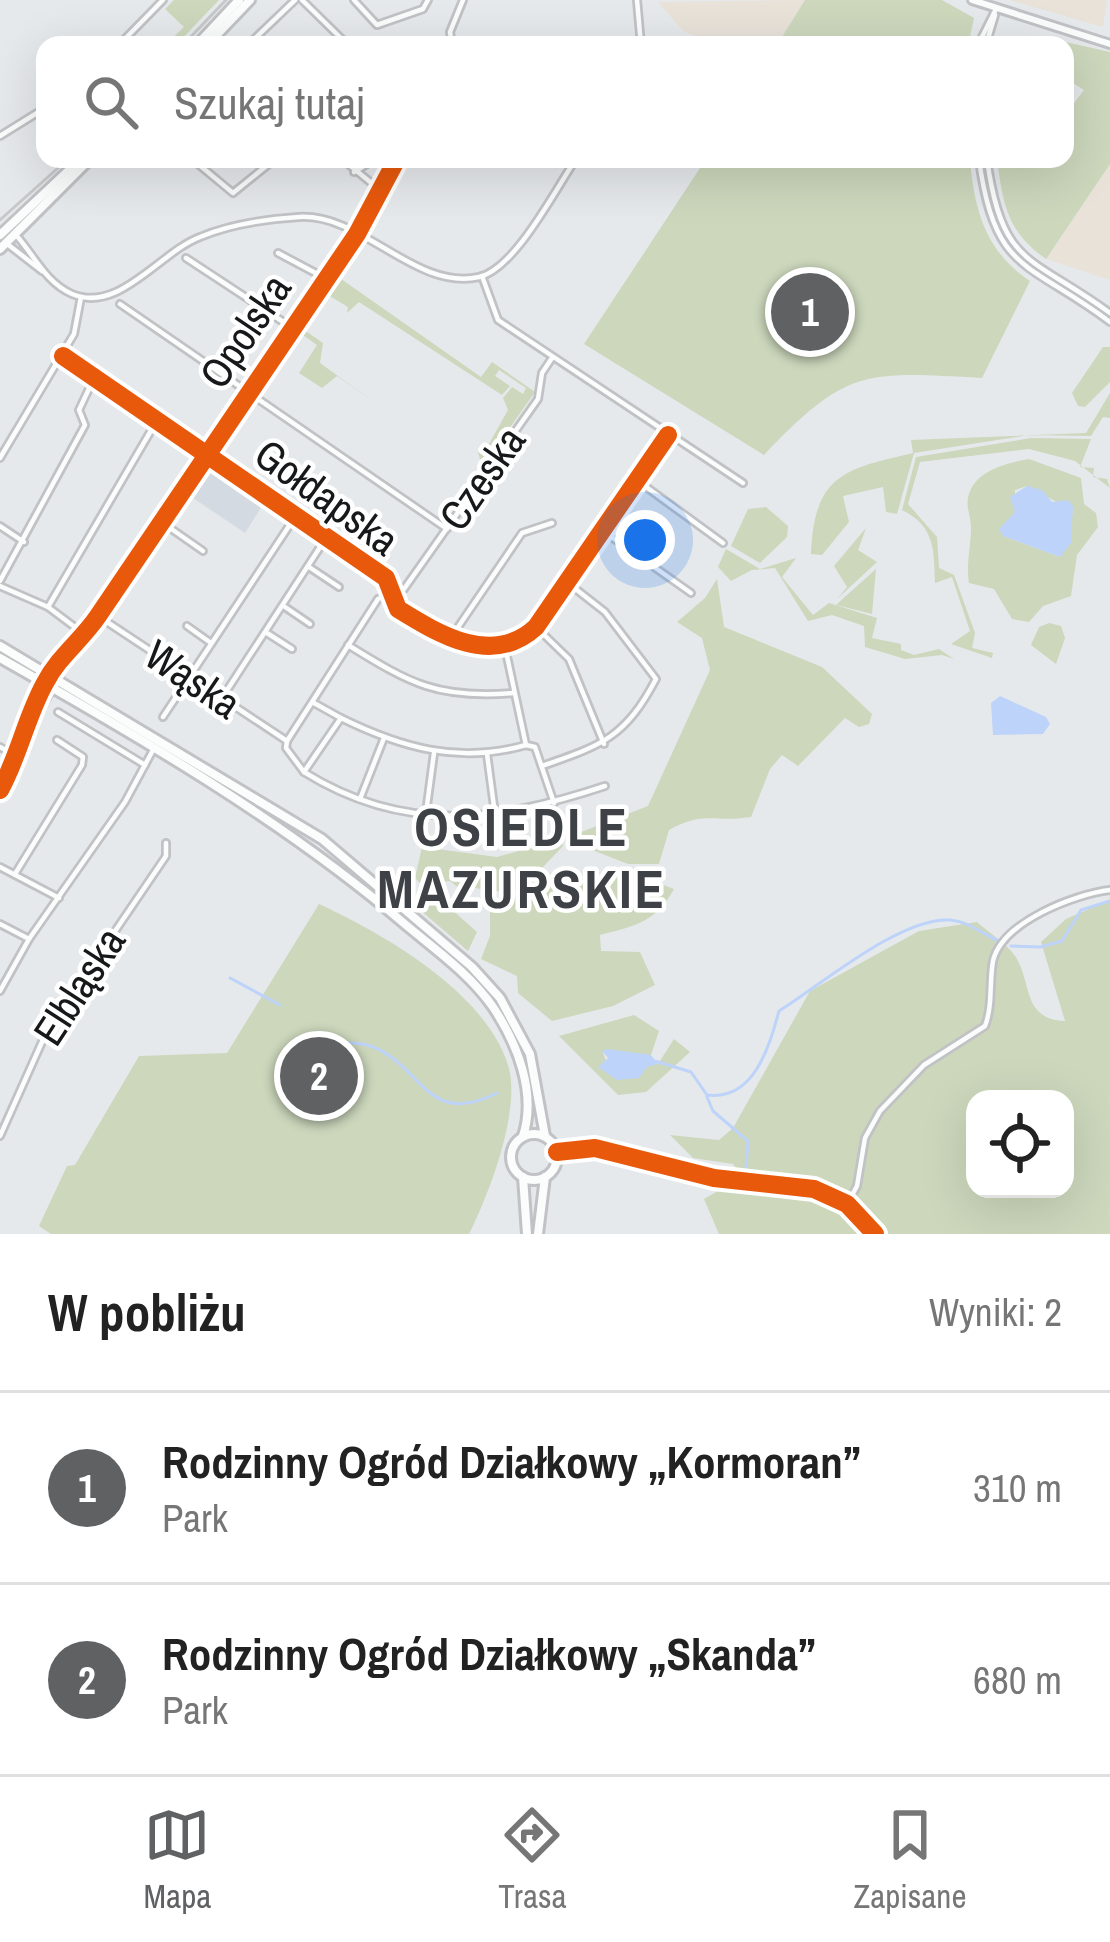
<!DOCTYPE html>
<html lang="pl">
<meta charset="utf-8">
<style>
:root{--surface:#fff;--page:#f2f2f2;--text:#222;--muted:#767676;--line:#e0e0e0;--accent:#5f6163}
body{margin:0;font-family:"Archivo Narrow",sans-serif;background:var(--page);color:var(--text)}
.controls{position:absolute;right:36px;bottom:36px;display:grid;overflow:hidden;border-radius:24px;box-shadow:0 12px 48px #0002}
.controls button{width:108px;height:108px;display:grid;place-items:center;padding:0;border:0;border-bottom:3px solid var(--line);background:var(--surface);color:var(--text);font:60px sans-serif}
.you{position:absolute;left:645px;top:540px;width:42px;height:42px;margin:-30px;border:9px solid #fff;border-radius:50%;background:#1a73e8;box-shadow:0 0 0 18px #1a73e833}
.badge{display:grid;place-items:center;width:78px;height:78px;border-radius:50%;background:var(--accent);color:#fff;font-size:39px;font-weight:700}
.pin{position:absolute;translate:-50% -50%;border:6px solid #fff;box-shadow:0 3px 12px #0006}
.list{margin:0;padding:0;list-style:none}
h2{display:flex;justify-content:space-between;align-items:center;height:156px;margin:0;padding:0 48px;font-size:51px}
h2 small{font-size:39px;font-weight:400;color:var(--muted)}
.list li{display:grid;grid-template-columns:78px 1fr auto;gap:36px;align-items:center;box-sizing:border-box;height:192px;padding:0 48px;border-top:3px solid var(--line)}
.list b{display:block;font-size:45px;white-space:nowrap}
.list p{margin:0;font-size:39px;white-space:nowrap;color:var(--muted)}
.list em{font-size:39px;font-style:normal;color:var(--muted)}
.icon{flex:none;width:66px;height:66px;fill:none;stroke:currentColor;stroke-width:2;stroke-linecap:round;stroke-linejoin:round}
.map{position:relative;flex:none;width:1110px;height:1234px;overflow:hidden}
.search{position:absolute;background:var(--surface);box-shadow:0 12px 48px #0002;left:36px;right:36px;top:36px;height:132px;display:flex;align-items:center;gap:30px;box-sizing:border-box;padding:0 42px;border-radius:24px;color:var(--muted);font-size:45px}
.sheet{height:540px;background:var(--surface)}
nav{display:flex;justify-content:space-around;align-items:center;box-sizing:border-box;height:168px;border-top:3px solid var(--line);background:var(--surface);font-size:33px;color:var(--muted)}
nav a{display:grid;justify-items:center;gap:6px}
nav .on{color:var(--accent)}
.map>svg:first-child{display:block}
</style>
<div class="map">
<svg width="1110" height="1234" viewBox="0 0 1110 1234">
<rect width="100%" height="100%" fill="#e6e9ec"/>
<path fill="#d4dae2" d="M211,465L225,474L222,479L264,503L245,533L187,494Z"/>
<g fill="#e8e2d9">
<path d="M805,0L777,45H718L683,31L658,2Z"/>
<path d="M1009,0H1107L1103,27Z"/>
<path d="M1110,164V280L1046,259Z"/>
</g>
<g fill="#ccd7bc" fill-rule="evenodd">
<path d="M174,0H219L176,45H165L184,27L165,9Z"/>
<path d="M805,0H942L974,18L968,45H777Z"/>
<path d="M1061,41L1110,52V164L1046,259C1007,232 1003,204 997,159H1065V115L1084,90L1065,78Z"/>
<path d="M706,159H970C974,210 986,252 1030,281L982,378C865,372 848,367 764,455L584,344Z"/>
<path d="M334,274L481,377L492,362L535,392L482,467L478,452L485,451L508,410L503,398L512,387L523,394L526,388L499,370L495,376L510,386L502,395L359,302L347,313L348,307L328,295L309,316Z"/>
<path d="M300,327L323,343L320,363L378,405L337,376L322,388L299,373L317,345L297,331Z"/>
<path d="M1103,347H1110V382L1085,407L1078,406L1072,393Z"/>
<path d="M1110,393V418L1103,417L1091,436L1029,435L914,453L897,514L886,512L883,487L843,496L849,522L822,555L811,554C814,474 845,469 913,453L911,440L1086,433Z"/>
<path d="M1031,438L1091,439L1080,467L1094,468L1093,477L1107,479L1110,488L1075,461L1029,449L920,462L908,504L937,537L939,568L954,575L975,633L972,648L993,653L992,658L951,644L970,631L952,577L935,583C934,550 935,526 902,510L916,457Z"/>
<path d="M1029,459L1081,478L1084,504L1096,513L1098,527L1077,555L1071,596L1043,606L1029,622L1012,619L994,589L969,583C966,562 971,547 971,527C971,518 966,507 968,498C973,471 1006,463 1029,459ZM1027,486L1073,511L1060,557L1003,536L1015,512V490Z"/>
<path d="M766,507L788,526L787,537L760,563L731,546L748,509Z"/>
<path d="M866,528L858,550L877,562L837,599L847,587L834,566Z"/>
<path d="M726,549L760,569L796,558L782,577L813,615L829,603L877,618L872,638L901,644V650L914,655L939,649L954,659L942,655L905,659L865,647L864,626L832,615L808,621L775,568L752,570L731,581L718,567Z"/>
<path d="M876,569L872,614L836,605Z"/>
<path d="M717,579L724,627L822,667L872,714L869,724L859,727L845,718L798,766L782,755L770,769L751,817C713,823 705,810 669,830L659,864H628L572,842L571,836L648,806L710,670L702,638L677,622L705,598Z"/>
<path d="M1049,623L1061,626L1065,638L1056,664L1031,645L1039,627Z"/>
<path d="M561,839L563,846L542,868L545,874C526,896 497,893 471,887L465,893L450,881L421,884L415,878L422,847L497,857Z"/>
<path d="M627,871L674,889C656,922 635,926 600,935L601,951L640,952L655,985L613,1006L552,1021L518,993L517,976L481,959L490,936V906L551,884Z"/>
<path d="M429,897L441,900L477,932L468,951L419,909L416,904Z"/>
<path d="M1110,900V1234H719L704,1199L718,1191L755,1192L733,1164L693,1158L670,1135L719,1140L733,1128L810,991L919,931L977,922C988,932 1006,943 1015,956C1033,983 1021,1019 1065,1021L1041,942L1066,919ZM975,1099H1065V1189H975Z"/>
<path d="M319,904C384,934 485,992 508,1065C522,1109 489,1194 469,1234H51L39,1226L67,1166L75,1165L139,1056L227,1053Z"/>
<path d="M634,1015L659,1031L651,1055L603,1052L606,1061L658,1064L674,1039L690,1052L646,1092L618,1095L559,1036Z"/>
</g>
<g fill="#bdd3f9">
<path d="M1027,486L1042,490L1052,502L1068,500L1073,506L1071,543L1060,557L1003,536L999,529L1015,512L1010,497Z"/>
<path d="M1000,696L1046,717L1050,724L1043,734L993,735L991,703Z"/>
<path d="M607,1049L651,1055L658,1064L647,1067L639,1078L617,1080L598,1067L608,1058L602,1051Z"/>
</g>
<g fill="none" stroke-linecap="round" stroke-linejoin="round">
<g stroke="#bdd3f9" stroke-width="3">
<path d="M1011,946L1040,947L1062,941L1081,910L1110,901"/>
<path d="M230,978L280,1005"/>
<path d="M293,1050C318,1051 341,1038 367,1045C422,1061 424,1130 497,1093"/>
<path d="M655,1061L691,1072L707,1095C754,1101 769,1047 779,1011C821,985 900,917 950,920C971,922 983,935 1001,942"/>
<path d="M707,1097L713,1111L748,1141L746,1167"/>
<path d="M743,1190V1188"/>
</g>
<defs>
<g id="minor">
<path d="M302,0L348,45"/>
<path d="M354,0L377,25L423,9L428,0"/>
<path d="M637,0L641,45"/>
<path d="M119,45L163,0"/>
<path d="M248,45L295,0"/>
<path d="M452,45L450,32L463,0"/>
<path d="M978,45L996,9"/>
<path d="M986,45L995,15"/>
<path d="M0,136L45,108"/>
<path d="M192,159L233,193L275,159"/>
<path d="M342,159L380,190"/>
<path d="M979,159C994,274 1029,261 1110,322"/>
<path d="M987,159C1002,268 1031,255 1110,313"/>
<path d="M354,172L375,159"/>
<path d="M16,235C34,255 46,283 72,294C119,314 160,252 200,237C228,225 268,219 299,217C362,213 415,291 479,277C515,269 555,190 576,159"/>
<path d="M6,243L42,271"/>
<path d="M278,253L325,278"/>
<path d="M186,258L291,327"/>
<path d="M482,276L498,320L743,483"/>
<path d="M120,304L447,529"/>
<path d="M63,356L386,578L398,609C440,635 493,667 536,627L668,435"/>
<path d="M0,458L74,334L81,297"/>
<path d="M638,481L723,543"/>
<path d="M160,521L203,551"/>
<path d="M0,526L24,542"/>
<path d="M603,531L691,593"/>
<path d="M309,567L339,587"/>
<path d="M0,581L85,425L79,410L94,378"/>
<path d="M0,586L48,607L84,634"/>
<path d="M48,607L156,422"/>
<path d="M285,607L310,624"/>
<path d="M98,616L287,741"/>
<path d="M187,626L211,643"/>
<path d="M536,627L569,659L604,744"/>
<path d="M267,633L292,649"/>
<path d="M452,636L522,533L552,523"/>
<path d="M348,645C411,684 438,699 513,693"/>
<path d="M505,647L526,745L535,747L554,803"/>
<path d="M49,675L89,629L357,234L397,159"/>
<path d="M57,681L73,648"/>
<path d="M222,698L326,538"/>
<path d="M58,712L145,765"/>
<path d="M163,717L295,517"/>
<path d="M341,718C402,748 459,764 526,745"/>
<path d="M30,728L51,691"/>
<path d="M287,741L378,599L404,589L538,399L542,373L552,358"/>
<path d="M287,741L286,748L304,772L341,718L314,703"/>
<path d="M0,747L16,756"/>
<path d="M487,754L495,814"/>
<path d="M542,766C602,745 625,738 656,679L605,612L568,583"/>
<path d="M304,772C405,835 499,821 605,786"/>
<path d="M0,790L43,685"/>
<path d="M360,799L384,738"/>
<path d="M426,813L434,753"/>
<path d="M0,867L59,898"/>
<path d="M15,874L82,765L83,757L57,740"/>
<path d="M0,924L29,939"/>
<path d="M0,991L29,939L125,802L153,750"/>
<path d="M0,1136L46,1033L166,856V843"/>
<path d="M847,1204L857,1186L865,1138L880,1111L924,1065L985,1026C993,1005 989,983 993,961C1002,922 1075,894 1110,890"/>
</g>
<g id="tertiary">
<path d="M972,0L1110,44"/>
<path d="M557,1152L595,1148L714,1178L814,1189L847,1204L875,1234"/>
</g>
<g id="secondary">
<path d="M197,45L239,0"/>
<path d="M207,45L250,0"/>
<path d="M0,235L81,159"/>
<path d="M0,249L90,159"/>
<path d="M0,646L322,839L472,967L500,998L530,1054L545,1136"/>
<path d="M0,658C141,738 283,820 406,925C436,950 470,974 493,1007C517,1043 537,1093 523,1136"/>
<circle cx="534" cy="1157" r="23"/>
<path d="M523,1177L527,1234"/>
<path d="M538,1234L545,1177"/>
</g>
</defs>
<use href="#minor" stroke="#c1c2c5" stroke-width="10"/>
<use href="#tertiary" stroke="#c1c2c5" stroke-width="12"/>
<use href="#secondary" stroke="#c1c2c5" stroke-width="14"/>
<use href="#minor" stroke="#fbfcfc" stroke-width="4.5"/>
<use href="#tertiary" stroke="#fbfcfc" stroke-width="6"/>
<use href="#secondary" stroke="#fbfcfc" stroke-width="8"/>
<g stroke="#c7c8c8" stroke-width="3">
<path d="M183,45L226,0"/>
<path d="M0,220L68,159"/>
</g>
<defs>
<g id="cycleway">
<path d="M63,356L386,578L398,609C440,635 493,667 536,627L668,435"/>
<path d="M0,790C19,756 26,717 45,683C59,656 81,641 98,616L357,234L397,159"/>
<path d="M557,1152L595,1148L714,1178L814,1189L847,1204L875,1234"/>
</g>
</defs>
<use href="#cycleway" stroke="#fff" stroke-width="26"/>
<use href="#cycleway" stroke="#e8590c" stroke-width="18"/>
</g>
<g text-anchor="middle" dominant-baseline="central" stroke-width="9" stroke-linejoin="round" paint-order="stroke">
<g font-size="42" fill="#161819" stroke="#fff">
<text transform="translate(245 331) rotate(-56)">Opolska</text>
<text transform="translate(482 478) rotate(-55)">Czeska</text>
<text transform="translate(327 497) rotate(36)">Gołdapska</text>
<text transform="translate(193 679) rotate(34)">Wąska</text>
<text transform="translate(79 986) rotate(-57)">Elbląska</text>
</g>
<g font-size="54" font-weight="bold" letter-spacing="3" fill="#3e4246" stroke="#fff">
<text x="522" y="826">OSIEDLE<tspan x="522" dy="62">MAZURSKIE</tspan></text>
</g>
</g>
</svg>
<div class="controls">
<button><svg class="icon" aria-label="locate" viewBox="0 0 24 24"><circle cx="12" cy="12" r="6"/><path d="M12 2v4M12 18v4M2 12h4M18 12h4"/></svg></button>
</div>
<div class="you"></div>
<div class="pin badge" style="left:810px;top:312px">1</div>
<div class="pin badge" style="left:319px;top:1076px">2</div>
<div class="search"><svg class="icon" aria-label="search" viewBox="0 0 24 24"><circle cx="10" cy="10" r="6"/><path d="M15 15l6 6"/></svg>Szukaj tutaj</div>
</div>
<section class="sheet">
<h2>W pobliżu<small>Wyniki: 2</small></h2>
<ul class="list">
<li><span class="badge">1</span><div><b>Rodzinny Ogród Działkowy „Kormoran”</b><p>Park</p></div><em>310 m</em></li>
<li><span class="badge">2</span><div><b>Rodzinny Ogród Działkowy „Skanda”</b><p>Park</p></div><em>680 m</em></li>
</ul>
</section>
<nav>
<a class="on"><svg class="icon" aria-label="map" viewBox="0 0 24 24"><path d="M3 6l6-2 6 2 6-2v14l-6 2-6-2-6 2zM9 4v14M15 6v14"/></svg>Mapa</a>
<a><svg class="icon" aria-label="directions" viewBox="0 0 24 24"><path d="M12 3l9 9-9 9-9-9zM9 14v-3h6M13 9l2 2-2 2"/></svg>Trasa</a>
<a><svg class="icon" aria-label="saved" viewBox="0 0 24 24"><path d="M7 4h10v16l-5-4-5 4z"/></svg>Zapisane</a>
</nav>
